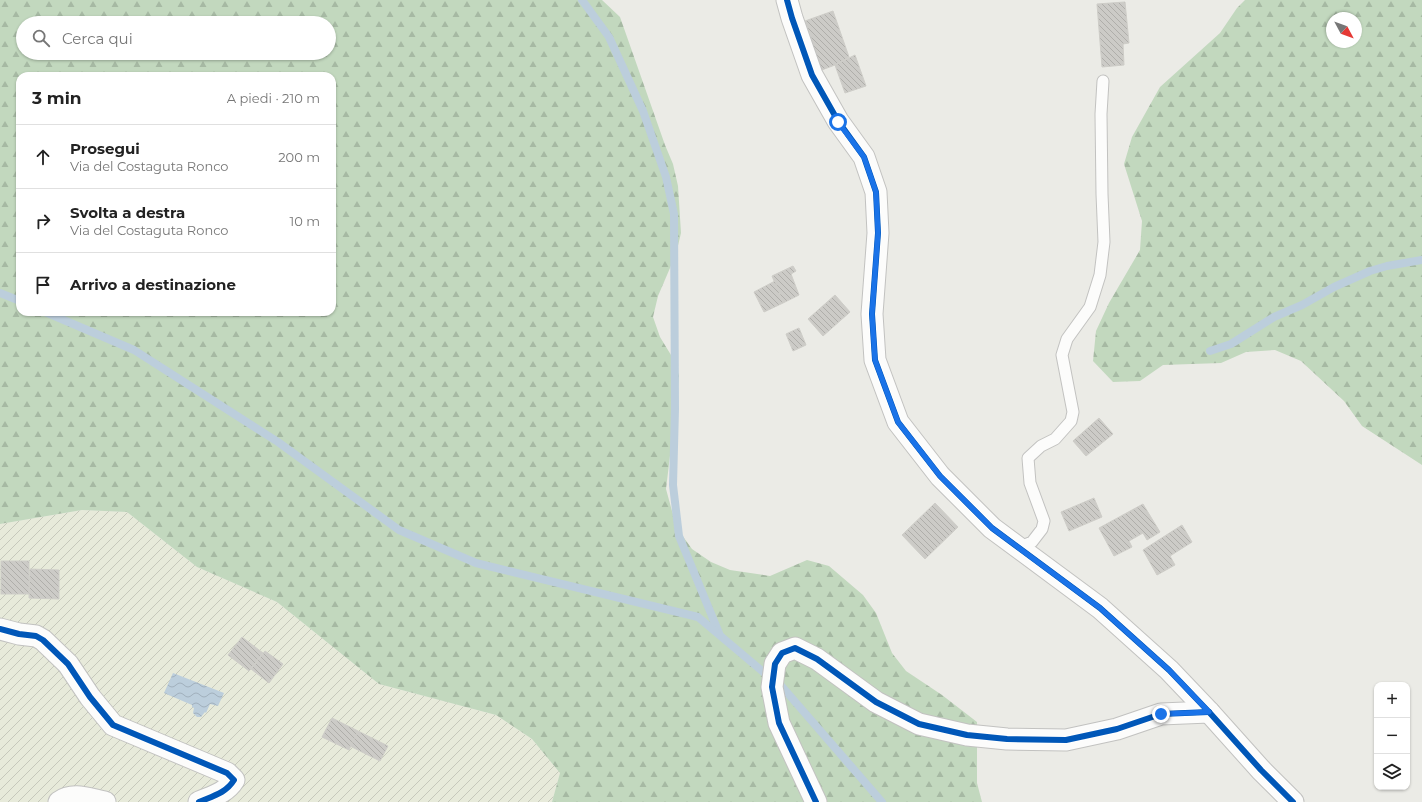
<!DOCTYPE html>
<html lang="it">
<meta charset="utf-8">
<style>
:root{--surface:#fff;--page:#f2f2f2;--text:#222;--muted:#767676;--line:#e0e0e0}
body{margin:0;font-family:Montserrat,sans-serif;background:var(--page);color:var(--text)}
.controls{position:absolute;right:12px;bottom:12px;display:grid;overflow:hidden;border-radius:8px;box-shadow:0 1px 3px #0004}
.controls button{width:36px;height:36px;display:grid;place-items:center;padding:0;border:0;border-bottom:1px solid var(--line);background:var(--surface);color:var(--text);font:20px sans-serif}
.compass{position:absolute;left:1326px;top:12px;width:36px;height:36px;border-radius:50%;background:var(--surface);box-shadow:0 1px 3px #0004;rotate:131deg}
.stop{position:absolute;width:12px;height:12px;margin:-9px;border:3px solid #1a73e8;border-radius:50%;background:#fff}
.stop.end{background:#1a73e8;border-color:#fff;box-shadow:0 1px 4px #0008}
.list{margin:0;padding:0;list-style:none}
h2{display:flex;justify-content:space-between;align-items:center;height:52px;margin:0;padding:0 16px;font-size:17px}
h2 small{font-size:13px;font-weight:400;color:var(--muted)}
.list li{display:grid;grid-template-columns:26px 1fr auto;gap:12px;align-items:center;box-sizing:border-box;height:64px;padding:0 16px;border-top:1px solid var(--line)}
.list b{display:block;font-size:15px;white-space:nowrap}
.list p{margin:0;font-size:13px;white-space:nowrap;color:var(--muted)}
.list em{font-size:13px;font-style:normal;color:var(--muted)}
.icon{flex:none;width:22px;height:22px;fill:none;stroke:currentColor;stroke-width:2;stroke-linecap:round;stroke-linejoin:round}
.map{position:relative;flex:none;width:1422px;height:802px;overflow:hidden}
.search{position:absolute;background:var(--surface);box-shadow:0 1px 3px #0004;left:16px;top:16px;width:320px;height:44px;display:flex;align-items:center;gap:10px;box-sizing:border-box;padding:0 14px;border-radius:22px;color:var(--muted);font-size:15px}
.panel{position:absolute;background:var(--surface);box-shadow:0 1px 3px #0004;left:16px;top:72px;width:320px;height:244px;border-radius:12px}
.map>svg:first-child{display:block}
</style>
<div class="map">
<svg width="1422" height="802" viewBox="0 0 1422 802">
<defs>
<pattern id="farmland-furrows" width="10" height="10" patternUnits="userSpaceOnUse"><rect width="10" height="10" fill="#e7eada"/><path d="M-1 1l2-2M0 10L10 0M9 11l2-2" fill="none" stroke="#c6c8bb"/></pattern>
<pattern id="forest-firs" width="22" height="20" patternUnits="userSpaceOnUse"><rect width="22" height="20" fill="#c2d8be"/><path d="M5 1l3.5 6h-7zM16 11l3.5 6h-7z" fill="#a6b9a3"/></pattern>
<pattern id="water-waves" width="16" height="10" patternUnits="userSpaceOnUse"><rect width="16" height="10" fill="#bccedc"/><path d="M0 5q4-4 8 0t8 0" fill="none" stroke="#a1b0bc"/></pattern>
<pattern id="building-back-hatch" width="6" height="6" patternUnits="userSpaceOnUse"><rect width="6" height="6" fill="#cccbc7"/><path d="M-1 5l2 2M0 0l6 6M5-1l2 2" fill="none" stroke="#afaeaa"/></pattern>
</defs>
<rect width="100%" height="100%" fill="#ebebe6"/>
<path fill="url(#farmland-furrows)" d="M82,510L127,512L197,567L277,602L379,684L496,715L532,739L560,773L552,802H0V524Z"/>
<g fill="url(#forest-firs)" fill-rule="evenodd">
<path d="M0,0H602L620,17L665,145L673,164L678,186L681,233L676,254L658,296L653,317L660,337L671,355L679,375L677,398L666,489L672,511L679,531L692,549L711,562L730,570L770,576L807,560L829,566L863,595L876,613L892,653L906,671L942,695L977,722V783L982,802H552L560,773L532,739L496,715L379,684L277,602L197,567L127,512L82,510L0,524ZM23,23H329V53H23ZM20,76H332V312H20Z"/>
<path d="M1245,0H1422V465L1362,426L1344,401L1301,361L1275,350L1246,352L1221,363L1163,365L1140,381L1113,382L1093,361L1096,331L1109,303L1140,250L1142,221L1124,164L1132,137L1160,87L1220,33L1237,8ZM1332,18H1356V42H1332Z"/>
</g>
<path fill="url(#water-waves)" d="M173,673L224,693L218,706L210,704L206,713L205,712L201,717H197L193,713L194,708L192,707V705L164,693Z"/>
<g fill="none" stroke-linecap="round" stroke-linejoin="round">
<g stroke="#bccedc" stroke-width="8">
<path d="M582,0L609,37L643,111L666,177L674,214L675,409L673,485L679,536L719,633"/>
<path d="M0,293L20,301"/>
<path d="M45,312L134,350L278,442L399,530L476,563L698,617L768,676"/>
<path d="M1210,351L1231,344L1274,317L1302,305L1334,287L1370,271L1387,266L1422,260"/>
<path d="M778,682L882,802"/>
</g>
</g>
<g fill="url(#building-back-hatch)" stroke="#cecdc8">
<path d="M1125,2L1129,43L1123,44L1124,65L1102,67L1097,4Z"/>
<path d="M833,11L849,57L835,65L819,71L808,42L812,40L805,21Z"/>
<path d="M855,55L866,86L845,93L835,65Z"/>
<path d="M793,266L796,271L791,274L799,295L783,303L772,276Z"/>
<path d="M775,281L783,303L764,312L754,292Z"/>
<path d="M835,295L850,312L823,336L808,319Z"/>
<path d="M799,328L806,345L793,351L786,334Z"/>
<path d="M1099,418L1113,434L1086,456L1073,441Z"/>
<path d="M1094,498L1102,517L1069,531L1061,512Z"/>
<path d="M935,503L958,527L925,559L902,535Z"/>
<path d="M1143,504L1160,532L1147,540L1143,533L1129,541L1132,547L1114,556L1099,528Z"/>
<path d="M1182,525L1192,542L1170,556L1175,565L1157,575L1143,550Z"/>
<rect x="1" y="561" width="28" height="33"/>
<path d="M30,569L59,570V599L29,598Z"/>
<path d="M242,637L263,653L249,671L228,655Z"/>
<path d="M265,651L283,664L269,683L251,669Z"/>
<path d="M332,718L358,731L349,750L322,737Z"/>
<path d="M358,731L388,746L380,761L350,746Z"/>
</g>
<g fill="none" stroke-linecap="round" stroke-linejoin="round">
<defs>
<path id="service" d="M1017,548L1032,542L1042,529L1044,521L1030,483L1028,458L1041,446L1055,439L1071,421L1073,412L1062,355L1067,339L1090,307L1100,275L1104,242L1102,194L1101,114L1103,81"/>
<g id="minor">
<path d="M787,0L792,18L812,75L838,121L864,157L876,192L878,233L872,314L875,360L898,422L940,476L992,528L1100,608L1169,670L1209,712L1261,770L1293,802"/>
<path d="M0,629L19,634L36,636L43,640L68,664L90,697L113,725L227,773L234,780C226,793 213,796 199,802"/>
<path d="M59,802C73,792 89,799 105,802"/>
<path d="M816,802L779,723L772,687L775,664L782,653L795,648L817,659L876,702L919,724L967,735L1007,739L1066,740L1117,729L1161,714L1209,712"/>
</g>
</defs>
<use href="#service" stroke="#c2c2c0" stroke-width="13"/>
<use href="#minor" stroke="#c2c2c0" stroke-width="23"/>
<use href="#service" stroke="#fcfcfb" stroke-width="11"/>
<use href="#minor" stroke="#fcfcfb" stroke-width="21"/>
<defs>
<g id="cycleway">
<path d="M787,0L792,18L812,75L838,121L864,157L876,192L878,233L872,314L875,360L898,422L940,476L992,528L1100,608L1169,670L1209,712L1261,770L1293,802"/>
<path d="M0,629L19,634L36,636L43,640L68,664L90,697L113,725L227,773L234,780C226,793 213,796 199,802"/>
<path d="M816,802L779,723L772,687L775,664L782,653L795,648L817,659L876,702L919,724L967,735L1007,739L1066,740L1117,729L1161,714L1209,712"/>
</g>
</defs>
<use href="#cycleway" stroke="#fff" stroke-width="8"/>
<use href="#cycleway" stroke="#0057b8" stroke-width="6"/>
</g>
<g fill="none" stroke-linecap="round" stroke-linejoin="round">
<path stroke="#1a73e8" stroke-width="5" d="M838,122L864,157L876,192L878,233L872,314L875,360L898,422L940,476L992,528L1100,608L1169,670L1209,712L1161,714"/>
</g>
</svg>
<div class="controls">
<button>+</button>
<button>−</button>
<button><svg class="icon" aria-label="layers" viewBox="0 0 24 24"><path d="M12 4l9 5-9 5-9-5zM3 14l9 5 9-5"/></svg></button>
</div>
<svg class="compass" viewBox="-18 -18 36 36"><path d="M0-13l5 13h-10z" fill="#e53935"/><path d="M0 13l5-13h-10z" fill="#767676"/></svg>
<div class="stop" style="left:838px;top:122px"></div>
<div class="stop end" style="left:1161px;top:714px"></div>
<div class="search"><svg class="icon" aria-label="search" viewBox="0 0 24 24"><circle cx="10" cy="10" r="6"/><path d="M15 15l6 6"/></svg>Cerca qui</div>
<section class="panel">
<h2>3 min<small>A piedi · 210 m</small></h2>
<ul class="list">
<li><svg class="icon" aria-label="ahead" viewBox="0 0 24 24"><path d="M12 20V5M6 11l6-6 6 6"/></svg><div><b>Prosegui</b><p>Via del Costaguta Ronco</p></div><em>200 m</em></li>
<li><svg class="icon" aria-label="right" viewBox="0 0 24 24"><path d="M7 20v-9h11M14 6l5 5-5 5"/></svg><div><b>Svolta a destra</b><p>Via del Costaguta Ronco</p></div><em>10 m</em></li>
<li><svg class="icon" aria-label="arrive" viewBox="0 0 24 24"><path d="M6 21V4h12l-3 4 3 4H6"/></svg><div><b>Arrivo a destinazione</b></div></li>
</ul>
</section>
</div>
